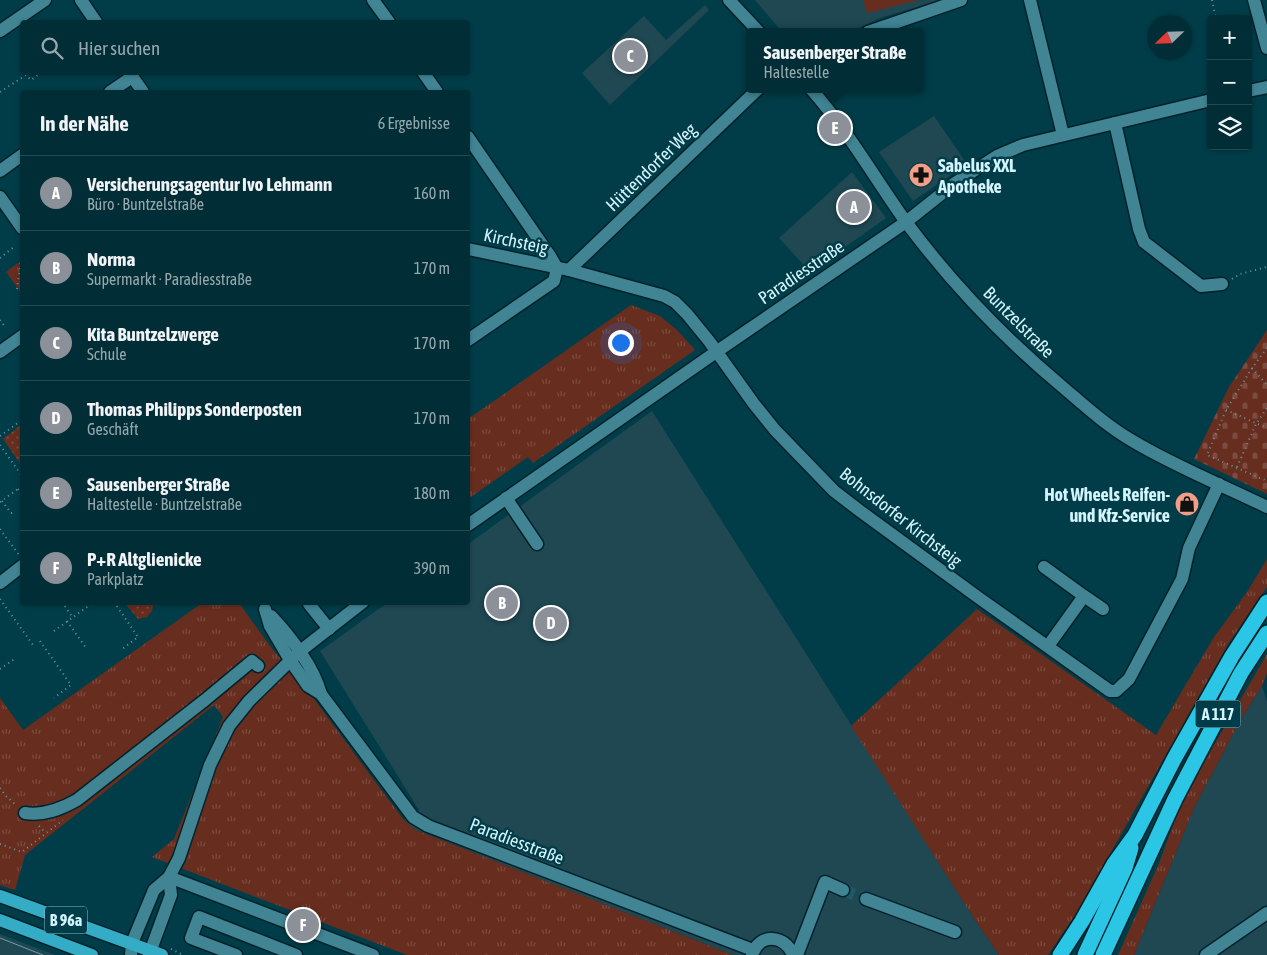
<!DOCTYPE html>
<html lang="de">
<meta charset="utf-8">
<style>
:root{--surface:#012e36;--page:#0b363e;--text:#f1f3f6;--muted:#96a8ad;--line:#234a51;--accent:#8c9099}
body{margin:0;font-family:"Asap Condensed",sans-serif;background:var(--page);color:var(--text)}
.controls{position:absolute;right:15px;top:15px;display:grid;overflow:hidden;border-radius:5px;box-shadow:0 1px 4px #0004}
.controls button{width:45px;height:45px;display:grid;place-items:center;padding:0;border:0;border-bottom:1px solid var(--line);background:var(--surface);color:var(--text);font:25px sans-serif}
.compass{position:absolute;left:1147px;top:15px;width:45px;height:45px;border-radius:50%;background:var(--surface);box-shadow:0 1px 4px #0004;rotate:247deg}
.you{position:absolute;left:620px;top:342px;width:18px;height:18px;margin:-12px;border:4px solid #fff;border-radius:50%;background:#1a73e8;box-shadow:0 0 0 8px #1a73e833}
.badge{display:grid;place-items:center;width:32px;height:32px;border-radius:50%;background:var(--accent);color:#fff;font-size:16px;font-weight:700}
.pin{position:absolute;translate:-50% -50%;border:2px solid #fff;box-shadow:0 1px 5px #0006}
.popup{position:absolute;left:746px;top:28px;width:178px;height:65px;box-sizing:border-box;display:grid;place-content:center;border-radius:5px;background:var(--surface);filter:drop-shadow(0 1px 4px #0005);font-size:16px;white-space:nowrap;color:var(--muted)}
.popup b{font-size:19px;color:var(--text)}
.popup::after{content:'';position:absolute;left:50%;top:100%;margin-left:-10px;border:10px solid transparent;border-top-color:var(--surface)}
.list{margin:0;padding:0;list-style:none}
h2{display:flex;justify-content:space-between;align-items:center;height:65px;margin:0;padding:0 20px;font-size:21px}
h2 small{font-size:16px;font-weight:400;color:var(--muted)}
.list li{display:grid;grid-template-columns:32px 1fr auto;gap:15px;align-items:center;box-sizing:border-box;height:75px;padding:0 20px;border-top:1px solid var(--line)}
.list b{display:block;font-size:19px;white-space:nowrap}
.list p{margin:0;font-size:16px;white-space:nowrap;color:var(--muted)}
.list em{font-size:16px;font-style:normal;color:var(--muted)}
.icon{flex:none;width:28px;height:28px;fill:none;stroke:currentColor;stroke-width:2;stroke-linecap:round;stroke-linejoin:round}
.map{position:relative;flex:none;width:1267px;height:955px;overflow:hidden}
.search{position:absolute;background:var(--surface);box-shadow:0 1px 4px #0004;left:20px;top:20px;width:450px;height:55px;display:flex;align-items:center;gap:12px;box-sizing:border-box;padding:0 18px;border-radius:5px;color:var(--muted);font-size:19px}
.panel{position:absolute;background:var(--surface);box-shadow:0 1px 4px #0004;left:20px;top:90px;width:450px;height:515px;border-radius:5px}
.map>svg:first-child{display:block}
</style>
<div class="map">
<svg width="1267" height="955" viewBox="0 0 1267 955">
<defs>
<pattern id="grass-tufts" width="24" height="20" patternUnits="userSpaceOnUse" patternTransform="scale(1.25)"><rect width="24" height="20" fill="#672d1e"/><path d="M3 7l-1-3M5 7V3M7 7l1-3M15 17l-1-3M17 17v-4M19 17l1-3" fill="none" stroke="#7c4c40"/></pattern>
<pattern id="cemetery-stones" width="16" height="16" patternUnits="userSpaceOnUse" patternTransform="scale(1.25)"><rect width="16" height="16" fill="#672d1e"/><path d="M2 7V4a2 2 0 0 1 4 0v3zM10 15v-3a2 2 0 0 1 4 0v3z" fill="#7c4c40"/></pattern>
<pattern id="park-dots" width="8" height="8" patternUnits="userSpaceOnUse" patternTransform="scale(1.25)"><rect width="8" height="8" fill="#672d1e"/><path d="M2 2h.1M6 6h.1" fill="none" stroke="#7c4c40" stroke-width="1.8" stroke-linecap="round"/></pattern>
</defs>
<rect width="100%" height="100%" fill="#013d48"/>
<g fill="#1f4852">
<path d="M755,0H937V1L880,18L850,32H782Z"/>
<path d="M705,5L709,10L610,105L582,73L644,16L666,40Z"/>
<path d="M934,116L967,164L913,201L879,152Z"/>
<path d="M852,172L886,218L810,272L779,238Z"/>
<path d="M652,411L975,920L999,955H733L416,830L404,820L419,810L320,651L387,603L468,602V544Z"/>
<path d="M1262,686L1267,702V955H1134L1195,806L1240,721Z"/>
<path d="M0,934L55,955H0Z"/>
</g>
<g fill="url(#grass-tufts)">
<path d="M22,260V294L6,272Z"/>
<path d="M631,305L660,316L677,330L695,350L533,463L528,457L468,499V419Z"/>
<path d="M1267,559V587L1229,643L1076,914L1048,955H999L975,920L851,726L977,609L1156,735L1214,637L1247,592Z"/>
<path d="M202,603H239L273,650L300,680L388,799L404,820L416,830L733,955H407L152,857L174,839L223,717L214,705L25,855L15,890L0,885V698L23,730Z"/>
<path d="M1267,654V673L1262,686L1240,721L1195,806L1134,955H1118L1160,861L1182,800Z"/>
</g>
<path fill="url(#cemetery-stones)" d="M1267,330V494L1194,459L1229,387Z"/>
<g fill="url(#park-dots)">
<path d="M22,424V466L3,439Z"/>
<path d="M125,603H154L152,611L147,617L138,619Z"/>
</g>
<path fill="#672d1e" d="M863,0H919L867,13Z"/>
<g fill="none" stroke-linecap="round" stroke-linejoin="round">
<path stroke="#205863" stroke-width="12" stroke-dasharray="12 6" stroke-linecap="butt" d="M843,890L866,899"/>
<defs>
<g id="minor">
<path d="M81,0L96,22"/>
<path d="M373,0L389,22"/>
<path d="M729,0L759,32"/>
<path d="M1030,0L1063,135"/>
<path d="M1254,0L1267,48"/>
<path d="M0,31L45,0"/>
<path d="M868,32L961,0"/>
<path d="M129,72L143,92"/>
<path d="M423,72L437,92"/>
<path d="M811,89C848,131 874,177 906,222C952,284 1006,340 1065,389C1086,407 1107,426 1131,440C1174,466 1222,485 1267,507"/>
<path d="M1248,91L1267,87"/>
<path d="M110,92L132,77"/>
<path d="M1115,123L1139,229L1144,242L1201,286L1222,284"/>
<path d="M468,137L550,256L557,268"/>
<path d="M0,171L22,155"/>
<path d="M0,197L22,228"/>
<path d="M468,249L569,270L664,296L675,302L687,314L709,341L754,404L775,430L834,491L860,511L979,598L1110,691H1116L1129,679L1182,579L1189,548L1219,484"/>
<path d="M569,270L758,89"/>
<path d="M468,340L554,281L557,268"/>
<path d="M0,352L22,336"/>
<path d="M506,498L537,544"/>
<path d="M468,525L716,352L906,222L955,183L997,156L1023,145L1211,100"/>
<path d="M1044,567L1084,596L1048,646"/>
<path d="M0,583L22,566"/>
<path d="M1084,596L1103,609"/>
<path d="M312,602L309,604L329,629"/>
<path d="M265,609L270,626L290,660L308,686L321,694L413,817L428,826L753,950"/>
<path d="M271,616C290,636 314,667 321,694"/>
<path d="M25,813C44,816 61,809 77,800L205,700L252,661L258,666"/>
<path d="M169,877L373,955"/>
<path d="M866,899L955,932"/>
<path d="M131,955L132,943L154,890L169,877L179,858L210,765L229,726L249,701L299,652L363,602"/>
<path d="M149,955L171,895L169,877"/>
<path d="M236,955L191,938L199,917L296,955"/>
<path d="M752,955C759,933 785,934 793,955"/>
<path d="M797,955L825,882L843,890"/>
<path d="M1206,955L1267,913"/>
</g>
<g id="major">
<path d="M0,896L162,955"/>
<path d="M0,920L92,955"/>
</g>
<g id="highway">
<path d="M1060,955L1082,921L1114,864L1135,835L1174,759L1232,656L1267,602"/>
<path d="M1085,955L1125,868L1131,848"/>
<path d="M1103,955L1175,799L1241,673L1267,633"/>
</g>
</defs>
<use href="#minor" stroke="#00222a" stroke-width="15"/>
<use href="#major" stroke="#00222a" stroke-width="15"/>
<use href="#highway" stroke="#00222a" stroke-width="18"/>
<g stroke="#65949e" stroke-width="2" stroke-dasharray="1 4" stroke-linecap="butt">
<path d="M1212,0L1216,19"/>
<path d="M0,92L26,75L31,80L42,72"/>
<path d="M0,258L15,246"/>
<path d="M1232,279L1240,274L1267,267"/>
<path d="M17,289L21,260"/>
<path d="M0,320L6,328"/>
<path d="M1267,348L1252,368L1226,410L1207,455L1267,481"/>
<path d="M1252,368L1267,385"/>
<path d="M1226,410L1267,428"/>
<path d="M0,436L22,420"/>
<path d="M0,445L22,476"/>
<path d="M1237,467L1256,424L1267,408"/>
<path d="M18,489L22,495"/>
<path d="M2,501L11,513H16"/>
<path d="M0,502L22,486"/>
<path d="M0,529L19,555"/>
<path d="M0,599L33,645"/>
<path d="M62,602L73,618"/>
<path d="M114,602L138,637L121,650"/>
<path d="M67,621L86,648"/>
<path d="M54,631L94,602"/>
<path d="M40,641L71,685L54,698"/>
<path d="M0,669L16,658"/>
<path d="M0,788L6,796L17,806"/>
<path d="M39,826L46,833"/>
<path d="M0,844L22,852L63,820"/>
<path d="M171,949L183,955"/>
</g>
<use href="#minor" stroke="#418494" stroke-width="12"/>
<use href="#major" stroke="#34acc5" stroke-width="12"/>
<use href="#highway" stroke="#2bc6e5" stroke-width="15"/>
<path stroke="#719ea8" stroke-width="1" d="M0,938L43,955"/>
</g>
<defs>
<symbol id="pharmacy-disc" viewBox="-11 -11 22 22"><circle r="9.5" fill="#f49e87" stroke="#013d48"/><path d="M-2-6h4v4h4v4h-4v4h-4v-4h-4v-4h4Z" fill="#111"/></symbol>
<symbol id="shop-disc" viewBox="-11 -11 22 22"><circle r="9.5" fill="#f49e87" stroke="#013d48"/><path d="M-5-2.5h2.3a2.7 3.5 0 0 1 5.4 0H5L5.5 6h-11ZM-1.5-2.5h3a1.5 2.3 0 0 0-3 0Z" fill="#111"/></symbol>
</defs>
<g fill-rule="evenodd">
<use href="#pharmacy-disc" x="907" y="161" width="28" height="28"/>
<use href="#shop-disc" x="1173" y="490" width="28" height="28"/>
</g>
<g text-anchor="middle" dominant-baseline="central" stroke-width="5" stroke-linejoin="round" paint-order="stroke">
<g fill="#013d48" stroke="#94bdc7" stroke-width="1">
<rect x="1195.5" y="700.5" width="45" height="27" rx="4"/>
<rect x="45" y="906.5" width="42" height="27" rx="4"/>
</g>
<g font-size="16" font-weight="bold" fill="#d3f4fd">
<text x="1218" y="714">A 117</text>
<text x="66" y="920">B 96a</text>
</g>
<g font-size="18" font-weight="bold" fill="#d3f4fd" stroke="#013d48" text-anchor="start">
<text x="938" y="165">Sabelus XXL<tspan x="938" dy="21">Apotheke</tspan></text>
<text x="1170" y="494" text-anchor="end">Hot Wheels Reifen-<tspan x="1170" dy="21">und Kfz-Service</tspan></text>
</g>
<g font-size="18" fill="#d3f4fd" stroke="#013d48">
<text transform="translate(651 167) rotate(-44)">Hüttendorfer Weg</text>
<text transform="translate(516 241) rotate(12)">Kirchsteig</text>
<text transform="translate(801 272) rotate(-34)">Paradiesstraße</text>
<text transform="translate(1019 322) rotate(45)">Buntzelstraße</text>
<text transform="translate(901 517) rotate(38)">Bohnsdorfer Kirchsteig</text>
<text transform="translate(517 841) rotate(21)">Paradiesstraße</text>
</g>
</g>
</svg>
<div class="controls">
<button>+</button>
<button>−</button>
<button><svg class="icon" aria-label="layers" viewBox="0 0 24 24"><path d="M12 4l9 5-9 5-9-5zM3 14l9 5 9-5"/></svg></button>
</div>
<svg class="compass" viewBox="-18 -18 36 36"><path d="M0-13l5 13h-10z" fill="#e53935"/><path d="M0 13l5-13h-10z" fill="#96a8ad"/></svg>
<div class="you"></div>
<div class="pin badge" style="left:854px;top:207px">A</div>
<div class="pin badge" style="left:502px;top:603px">B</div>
<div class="pin badge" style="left:630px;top:56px">C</div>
<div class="pin badge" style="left:551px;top:623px">D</div>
<div class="pin badge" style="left:835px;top:128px">E</div>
<div class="popup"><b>Sausenberger Straße</b>Haltestelle</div>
<div class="pin badge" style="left:303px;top:925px">F</div>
<div class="search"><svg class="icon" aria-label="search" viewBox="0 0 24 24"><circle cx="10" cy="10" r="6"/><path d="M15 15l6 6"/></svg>Hier suchen</div>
<section class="panel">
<h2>In der Nähe<small>6 Ergebnisse</small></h2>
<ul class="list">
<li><span class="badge">A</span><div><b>Versicherungsagentur Ivo Lehmann</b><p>Büro · Buntzelstraße</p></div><em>160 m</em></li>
<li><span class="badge">B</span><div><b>Norma</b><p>Supermarkt · Paradiesstraße</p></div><em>170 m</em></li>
<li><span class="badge">C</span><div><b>Kita Buntzelzwerge</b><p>Schule</p></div><em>170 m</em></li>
<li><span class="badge">D</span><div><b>Thomas Philipps Sonderposten</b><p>Geschäft</p></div><em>170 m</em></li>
<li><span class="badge">E</span><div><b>Sausenberger Straße</b><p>Haltestelle · Buntzelstraße</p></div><em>180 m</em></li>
<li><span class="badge">F</span><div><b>P+R Altglienicke</b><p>Parkplatz</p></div><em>390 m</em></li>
</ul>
</section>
</div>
